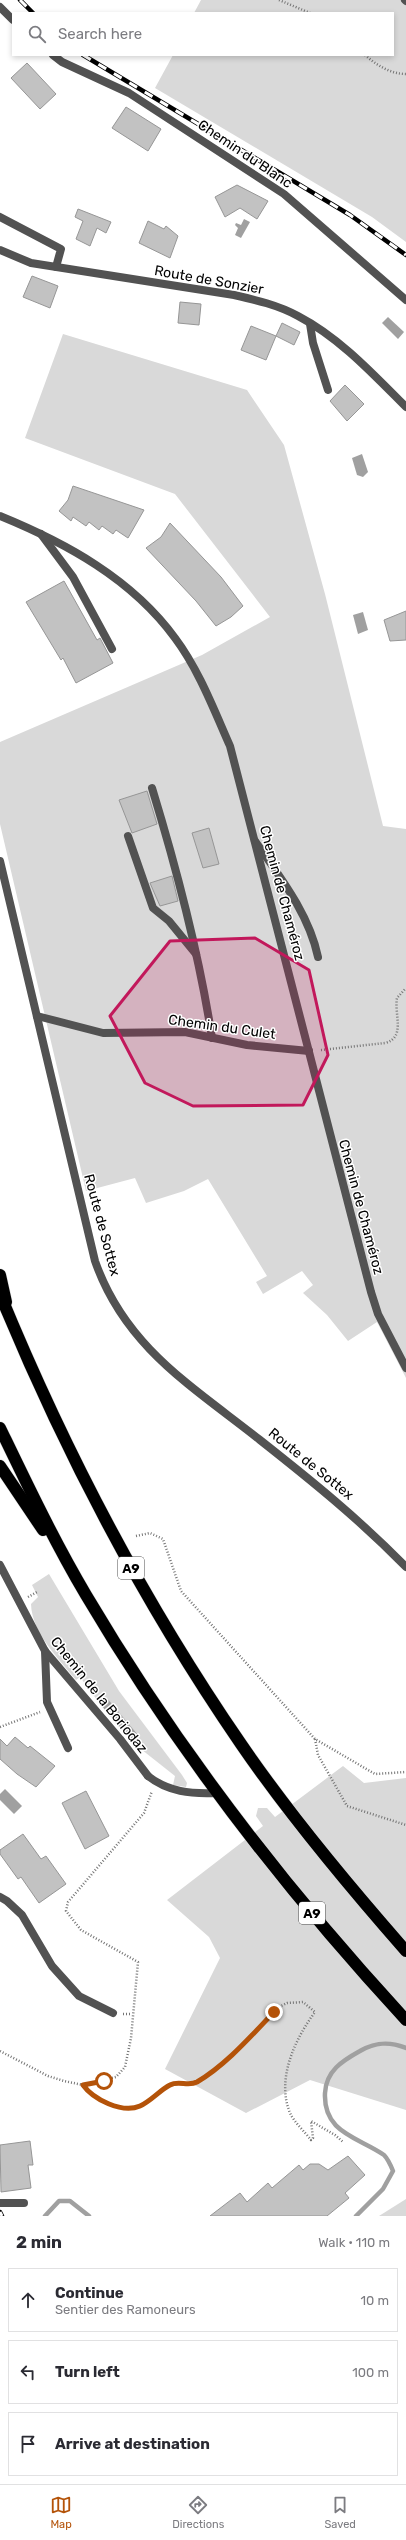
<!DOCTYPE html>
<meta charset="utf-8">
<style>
:root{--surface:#fff;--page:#f2f2f3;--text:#2b2b33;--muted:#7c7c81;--line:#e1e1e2;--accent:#b45309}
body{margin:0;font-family:Rubik,sans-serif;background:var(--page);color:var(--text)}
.stop{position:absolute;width:12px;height:12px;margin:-9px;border:3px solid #b45309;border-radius:50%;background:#fff}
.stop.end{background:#b45309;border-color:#fff;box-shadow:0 1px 4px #0008}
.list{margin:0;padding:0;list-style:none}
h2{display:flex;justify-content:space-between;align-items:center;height:52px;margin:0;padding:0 16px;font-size:17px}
h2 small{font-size:13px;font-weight:400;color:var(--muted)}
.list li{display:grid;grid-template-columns:26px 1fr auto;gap:12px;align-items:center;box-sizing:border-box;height:64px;margin:0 8px 8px;padding:0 8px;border:1px solid var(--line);border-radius:0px}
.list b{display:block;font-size:15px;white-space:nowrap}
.list p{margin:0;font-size:13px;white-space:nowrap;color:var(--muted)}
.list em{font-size:13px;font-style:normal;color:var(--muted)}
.icon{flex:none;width:22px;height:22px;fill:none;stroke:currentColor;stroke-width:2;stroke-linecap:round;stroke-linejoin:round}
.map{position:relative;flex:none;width:406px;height:2216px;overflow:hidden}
.search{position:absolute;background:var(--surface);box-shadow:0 2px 6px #0003;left:12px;right:12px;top:12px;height:44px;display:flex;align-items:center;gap:10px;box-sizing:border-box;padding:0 14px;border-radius:0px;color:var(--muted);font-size:15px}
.sheet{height:268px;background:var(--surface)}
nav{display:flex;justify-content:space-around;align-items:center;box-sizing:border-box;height:56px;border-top:1px solid var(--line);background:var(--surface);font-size:11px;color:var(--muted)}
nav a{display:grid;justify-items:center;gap:2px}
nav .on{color:var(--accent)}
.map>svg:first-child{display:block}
</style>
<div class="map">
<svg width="406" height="2216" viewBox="0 0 406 2216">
<rect width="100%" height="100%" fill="#fff"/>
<g fill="#d9d9d9">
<path d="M201,0H406V242L372,217L155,88L173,55H393V13H194Z"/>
<path d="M63,334L247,390L284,445L325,594L383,826L406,829V1378L377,1322L348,1341L327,1315L303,1293L313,1285L302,1271L263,1294L256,1282L267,1276L208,1179L184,1191L146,1203L135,1178L86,1191L0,824V742L202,655L270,617L175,494L25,438Z"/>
<path d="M49,1574L119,1691L182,1775L187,1783L186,1787L173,1785L175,1776L132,1742L139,1736L107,1698L100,1704L80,1677L76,1680C59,1659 32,1633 31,1604L38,1597L32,1585Z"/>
<path d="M343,1766L364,1783L406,1778V2110L310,2080L246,2113L165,2069L220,1958L209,1937L167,1900L263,1826L256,1816L258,1808H267L275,1817Z"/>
<path d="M406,2199V2216H379Z"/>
</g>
<g fill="#a0a0a0">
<path d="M244,219L250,222L241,238L235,235L238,228L235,225L236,223L241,225Z"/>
<path d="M388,317L404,332L398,339L382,323Z"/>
<path d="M362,454L368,472L363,477L357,475L352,458Z"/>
<path d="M363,612L368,630L358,634L353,615Z"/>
<path d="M107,1698L139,1736L132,1742L100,1704Z"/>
<path d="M5,1789L22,1806L14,1814L0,1800V1794Z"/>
</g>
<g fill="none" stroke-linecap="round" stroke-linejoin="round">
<g stroke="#a0a0a0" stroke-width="4.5">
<path d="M45,2216L59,2201H70L89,2216"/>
<path d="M356,2216L383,2189L393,2171C391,2166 388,2159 384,2155C358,2137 323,2133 325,2093C326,2071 342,2061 360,2051C375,2042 389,2041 406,2048"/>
</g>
</g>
<g fill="#c2c2c2" stroke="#969696">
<path d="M27,63L56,94L40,109L11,78Z"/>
<path d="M126,107L161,129L148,151L112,128Z"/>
<path d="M237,185L268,201L257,219L240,208L225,217L215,197Z"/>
<path d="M78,209L111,222L106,233L97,228L90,246L76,239L83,221L75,217Z"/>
<path d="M148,221L164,229L166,226L178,236L170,258L139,243Z"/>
<path d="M32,276L58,286L50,308L23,297Z"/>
<path d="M180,302L201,304L199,325L178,323Z"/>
<path d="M282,323L300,332L294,345L276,336Z"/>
<path d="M251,326L276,336L266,360L241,350Z"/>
<path d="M345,385L364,404L347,421L330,401Z"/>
<path d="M73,486L144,510L128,538L116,530L113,534L102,526L99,530L89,522L86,526L73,517L71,521L59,511L68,500Z"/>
<path d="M170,523L221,577L243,606L231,617L216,626L196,601L146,548L161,537Z"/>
<path d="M64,581L97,640L100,638L113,663L76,683L63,658L61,660L26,602Z"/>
<path d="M406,611V640L390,641L384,620Z"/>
<path d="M147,791L157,824L132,833L119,800Z"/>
<path d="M209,828L219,864L203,868L192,833Z"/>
<path d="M172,876L178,901L160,906L150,883Z"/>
<path d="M15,1737L28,1748L30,1746L55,1766L36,1787L17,1774L0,1759V1739L7,1746Z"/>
<path d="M86,1791L109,1836L85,1849L62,1803Z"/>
<path d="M23,1834L41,1859L46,1856L66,1884L39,1903L21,1877L18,1879L0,1854V1850Z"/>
<path d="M30,2141L33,2165H28L31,2188L1,2192L0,2145Z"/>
<path d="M348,2156L365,2175L345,2193L349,2198L327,2216H210L240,2193L247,2202L268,2183L272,2188L299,2165L303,2170L310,2164H319L328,2170Z"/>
</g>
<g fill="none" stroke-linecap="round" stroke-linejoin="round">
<defs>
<g id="motorway">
<path d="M0,1275L6,1302"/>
<path d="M0,1294C65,1452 144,1603 241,1744C291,1817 348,1885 406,1951"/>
<path d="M0,1428C27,1484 54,1541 86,1595C177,1749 285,1889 406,2020"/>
<path d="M0,1466L43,1530"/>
</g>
</defs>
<use href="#motorway" stroke="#dbdbdb" stroke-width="13"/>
<g stroke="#747474" stroke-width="2.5" stroke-dasharray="1 2" stroke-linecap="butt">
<path d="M279,0L310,13"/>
<path d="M365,55C376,65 391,74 406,74"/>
<path d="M321,1050L385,1043C406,1038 394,1014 397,998L406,988"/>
<path d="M136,1536L150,1533L163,1539L181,1591L315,1739L375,1774L406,1772"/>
<path d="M28,1597L37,1592"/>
<path d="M0,1727L40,1712"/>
<path d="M315,1739L318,1755L347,1806L406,1825"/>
<path d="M123,2014H132"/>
<path d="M0,2051L48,2076L64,2081L83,2085L116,2077L125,2067L131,2038L138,1962L81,1930L66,1911L68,1902L144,1813L152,1791"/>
<path d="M83,2085C93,2099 122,2114 139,2106C151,2102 159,2092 169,2085C178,2080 187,2087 196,2082C228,2066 252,2031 279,2007L287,2003L303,2002L315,2012C295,2039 276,2079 290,2113C294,2122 305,2132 311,2140L313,2138L311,2121L335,2135L343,2142"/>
</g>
<g stroke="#525252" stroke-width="8">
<path d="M0,217L61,249L56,267"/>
<path d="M310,324L313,343L328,390"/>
<path d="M41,534L73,577L112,649"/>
<path d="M152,788C177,870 199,953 212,1038"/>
<path d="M128,836L153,908L169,921L196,954"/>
<path d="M255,841C280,877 309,914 318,957"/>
<path d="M45,1651L47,1702L68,1748"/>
<path d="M148,1776C168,1792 191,1794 216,1793"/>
<path d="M0,2203H24"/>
</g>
<g stroke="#525252" stroke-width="8">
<path d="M0,7L13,20"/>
<path d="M53,55L62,62L129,93L284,194L406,300"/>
<path d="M0,516C66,543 132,579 175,638C199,670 214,710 230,746L371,1292L378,1314L406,1368"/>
<path d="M0,861L95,1261C125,1347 192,1386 260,1440C312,1481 359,1519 406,1567"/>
<path d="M37,1016L103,1033L185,1032L247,1045L309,1051"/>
<path d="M0,1565L45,1651L120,1739L148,1776"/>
<path d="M0,1897L7,1901L22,1915L52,1966L79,1996L113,2013"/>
</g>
<g stroke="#525252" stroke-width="8">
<path d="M405,0L406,1"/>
<path d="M0,250L31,263L234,295C256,300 278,305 298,316C340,338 373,374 406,407"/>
</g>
<use href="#motorway" stroke="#000" stroke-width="12"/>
<defs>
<g id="rail">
<path d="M20,0L33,13"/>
<path d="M83,55L350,215L406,255"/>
<path d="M0,2212L2,2216"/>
</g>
</defs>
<use href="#rail" stroke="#000" stroke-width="4.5"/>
<use href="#rail" stroke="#fff" stroke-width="3" stroke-dasharray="9" stroke-linecap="butt"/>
</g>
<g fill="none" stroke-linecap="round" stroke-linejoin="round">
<path stroke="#b45309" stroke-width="5" d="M104,2081L83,2085C93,2099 122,2114 140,2106C151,2101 160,2090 170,2085C179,2080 188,2087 197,2082C226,2065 251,2036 274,2012"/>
</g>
<path fill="#c2185b" fill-opacity="0.2" stroke="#c2185b" stroke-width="3" stroke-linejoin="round" d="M255,938L309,970L328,1055L303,1105L193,1106L145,1083L110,1016L170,941Z"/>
<g text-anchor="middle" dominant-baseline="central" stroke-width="3" stroke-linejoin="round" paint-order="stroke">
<g fill="#fff" stroke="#4c4c4c" stroke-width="1">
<rect x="118" y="1557" width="26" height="22" rx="3"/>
<rect x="299" y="1902" width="26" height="22" rx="3"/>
</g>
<g font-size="13" font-weight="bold" fill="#000">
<text x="131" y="1568">A9</text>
<text x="312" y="1913">A9</text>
</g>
<g font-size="14" fill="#000" stroke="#fff">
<text transform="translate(245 154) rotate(34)">Chemin du Blanc</text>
<text transform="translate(209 280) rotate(10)">Route de Sonzier</text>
<text transform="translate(282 893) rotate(75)">Chemin de Chaméroz</text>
<text transform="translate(222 1027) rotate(8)">Chemin du Culet</text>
<text transform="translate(361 1207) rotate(75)">Chemin de Chaméroz</text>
<text transform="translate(102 1225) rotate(75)">Route de Sottex</text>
<text transform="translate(311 1464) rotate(39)">Route de Sottex</text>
<text transform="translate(99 1695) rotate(51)">Chemin de la Boriodaz</text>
</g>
</g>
</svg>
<div class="stop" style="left:104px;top:2081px"></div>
<div class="stop end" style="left:274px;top:2012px"></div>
<div class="search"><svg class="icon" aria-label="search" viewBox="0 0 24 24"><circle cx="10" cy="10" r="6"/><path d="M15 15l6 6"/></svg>Search here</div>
</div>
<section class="sheet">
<h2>2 min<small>Walk · 110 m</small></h2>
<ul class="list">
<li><svg class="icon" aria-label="ahead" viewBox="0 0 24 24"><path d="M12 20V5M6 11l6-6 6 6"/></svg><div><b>Continue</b><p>Sentier des Ramoneurs</p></div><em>10 m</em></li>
<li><svg class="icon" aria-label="left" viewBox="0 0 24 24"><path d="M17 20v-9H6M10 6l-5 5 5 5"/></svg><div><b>Turn left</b></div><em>100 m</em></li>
<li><svg class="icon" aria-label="arrive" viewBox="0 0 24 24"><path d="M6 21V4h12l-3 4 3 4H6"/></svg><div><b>Arrive at destination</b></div></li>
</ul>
</section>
<nav>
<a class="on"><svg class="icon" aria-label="map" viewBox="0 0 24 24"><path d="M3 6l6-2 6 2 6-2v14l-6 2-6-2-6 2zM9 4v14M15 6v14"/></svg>Map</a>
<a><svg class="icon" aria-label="directions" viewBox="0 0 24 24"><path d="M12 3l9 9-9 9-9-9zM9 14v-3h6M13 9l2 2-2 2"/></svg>Directions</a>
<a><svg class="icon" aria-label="saved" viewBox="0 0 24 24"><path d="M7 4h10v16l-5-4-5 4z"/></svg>Saved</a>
</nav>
